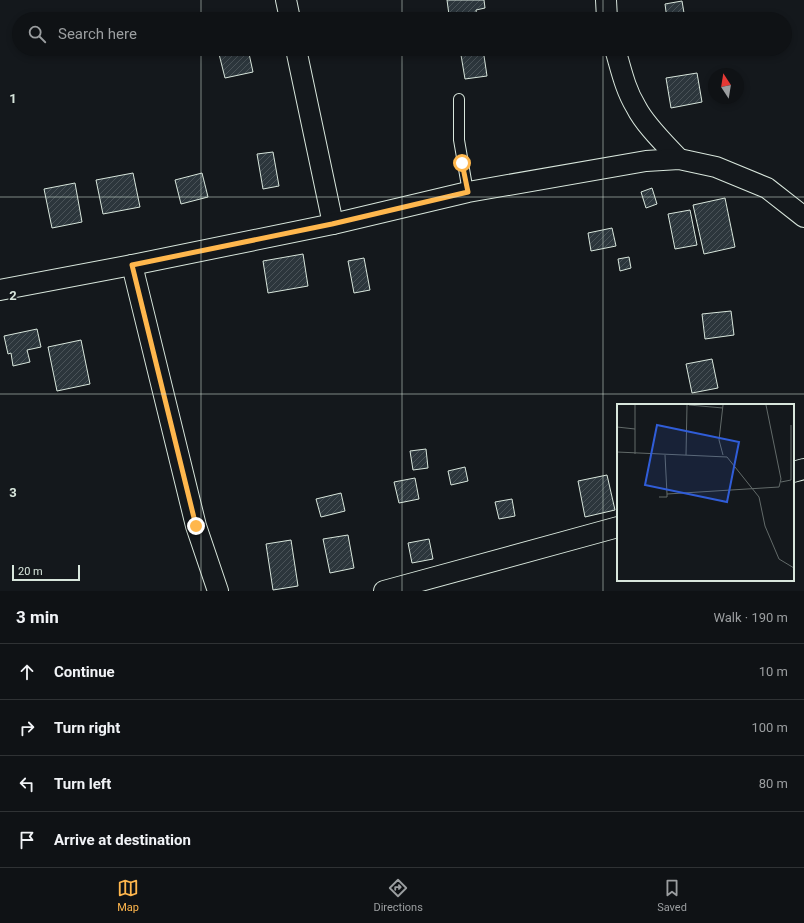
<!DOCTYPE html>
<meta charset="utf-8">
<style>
:root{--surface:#0f1215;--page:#181b1e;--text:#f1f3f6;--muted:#9b9ea0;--line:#2f3234;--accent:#ffb74d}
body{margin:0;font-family:Roboto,sans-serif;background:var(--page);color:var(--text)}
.compass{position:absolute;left:708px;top:68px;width:36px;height:36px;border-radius:50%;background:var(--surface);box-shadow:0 2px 6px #0003;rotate:348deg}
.scale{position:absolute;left:12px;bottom:10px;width:68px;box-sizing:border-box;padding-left:4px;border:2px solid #d8e6dc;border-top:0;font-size:11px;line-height:14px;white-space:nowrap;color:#d8e6dc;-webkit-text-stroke:3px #14181c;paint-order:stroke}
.stop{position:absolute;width:12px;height:12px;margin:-9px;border:3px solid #ffb74d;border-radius:50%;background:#fff}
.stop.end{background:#ffb74d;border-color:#fff;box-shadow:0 1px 4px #0008}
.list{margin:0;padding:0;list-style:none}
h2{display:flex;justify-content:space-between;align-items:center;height:52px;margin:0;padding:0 16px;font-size:17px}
h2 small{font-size:13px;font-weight:400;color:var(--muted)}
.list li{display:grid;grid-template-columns:26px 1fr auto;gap:12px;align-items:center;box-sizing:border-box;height:56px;padding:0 16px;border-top:1px solid var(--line)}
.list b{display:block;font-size:15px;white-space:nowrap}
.list em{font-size:13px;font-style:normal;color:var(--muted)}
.icon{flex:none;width:22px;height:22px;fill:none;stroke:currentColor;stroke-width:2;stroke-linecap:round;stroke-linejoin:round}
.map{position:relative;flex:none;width:804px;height:591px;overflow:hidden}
.search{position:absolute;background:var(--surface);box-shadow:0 2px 6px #0003;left:12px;right:12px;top:12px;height:44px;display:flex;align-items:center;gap:10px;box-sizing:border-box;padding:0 14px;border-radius:22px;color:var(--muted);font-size:15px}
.sheet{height:276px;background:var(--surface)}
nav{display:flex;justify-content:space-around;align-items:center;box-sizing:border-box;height:56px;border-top:1px solid var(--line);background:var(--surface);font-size:11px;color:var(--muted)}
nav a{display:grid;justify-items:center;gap:2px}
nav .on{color:var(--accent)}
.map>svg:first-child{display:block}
</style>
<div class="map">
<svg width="804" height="591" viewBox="0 0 804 591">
<defs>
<pattern id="building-hatch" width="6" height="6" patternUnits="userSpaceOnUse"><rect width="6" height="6" fill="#2c363c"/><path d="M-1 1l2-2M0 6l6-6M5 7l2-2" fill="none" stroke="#4a5358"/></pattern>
</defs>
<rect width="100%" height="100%" fill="#14181c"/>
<g fill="url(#building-hatch)" stroke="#d8e6dc">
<path d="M447,0H484L485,8L476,10L477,19H455L454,14L449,15Z"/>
<path d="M682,1L685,19H667L665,4Z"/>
<path d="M239,49H248L253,72L225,78L219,54Z"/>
<path d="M460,49H483L487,76L465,79Z"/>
<path d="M697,73L702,102L671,108L666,78Z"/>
<path d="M273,152L279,186L263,189L257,154Z"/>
<path d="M133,173L140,207L103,214L96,180Z"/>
<path d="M202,173L208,197L181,204L175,180Z"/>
<path d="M75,183L82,222L52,228L44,189Z"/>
<path d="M652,188L657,204L646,208L641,192Z"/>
<path d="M725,198L735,247L704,254L693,205Z"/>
<path d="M690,210L697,245L675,249L668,214Z"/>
<path d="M612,228L616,246L591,251L588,233Z"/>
<path d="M303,254L308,286L268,293L263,261Z"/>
<path d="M629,257L631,268L620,271L618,259Z"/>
<path d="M364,258L370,290L354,293L348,261Z"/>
<path d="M731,311L734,335L705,339L702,314Z"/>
<path d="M37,329L41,347L27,350L30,362L13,366L11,353L8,354L4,336Z"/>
<path d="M81,340L90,384L57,391L48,347Z"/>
<path d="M712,359L718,388L692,393L686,364Z"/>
<path d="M426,449L428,468L413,470L410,451Z"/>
<path d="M465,467L468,481L451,485L448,471Z"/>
<path d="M607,475L615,510L585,517L578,481Z"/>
<path d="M415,478L419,499L399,503L394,482Z"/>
<path d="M341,493L345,511L321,517L316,499Z"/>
<path d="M512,499L515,516L499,519L495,502Z"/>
<path d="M348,535L354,568L330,573L323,539Z"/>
<path d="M429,539L433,559L412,563L408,543Z"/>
<path d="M291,540L298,586L273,590L266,544Z"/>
</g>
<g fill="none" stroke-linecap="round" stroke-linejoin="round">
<defs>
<path id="lane" d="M459,99V140L468,192"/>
<g id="street">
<path d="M286,0L290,19"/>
<path d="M606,0L607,19"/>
<path d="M296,49L333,224"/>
<path d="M615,49C621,69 625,89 636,107C645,125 665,144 679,159"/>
<path d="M132,265L196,526L218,591"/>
<path d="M0,290L132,265L333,224L468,192L646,161L679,159L716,167L767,188L804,217"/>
<path d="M793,472L804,469"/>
<path d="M384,591L618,527"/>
</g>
</defs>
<use href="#lane" stroke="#d8e6dc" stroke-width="12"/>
<use href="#street" stroke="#d8e6dc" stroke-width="22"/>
<use href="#lane" stroke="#14181c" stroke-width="10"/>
<use href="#street" stroke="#14181c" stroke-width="20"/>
</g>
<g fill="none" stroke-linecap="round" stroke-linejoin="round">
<path stroke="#ffb74d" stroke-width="5" d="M196,526L132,265L332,224L468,192L462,163"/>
</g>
<path fill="none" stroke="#d8e6dc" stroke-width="1" stroke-opacity="0.55" d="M201,0V19M402,0V19M603,0V19M201,49V591M402,49V591M603,49V591M0,197H804M0,394H804"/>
<g transform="translate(617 404)">
<rect width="177" height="177" fill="#14181c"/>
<path fill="none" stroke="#626a69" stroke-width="1" d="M18,1V50M72,1L106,4M0,23L18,25M0,48L110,53L142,93L148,122L162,155L177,164M48,51L50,90M69,51L70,1M106,51L102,36L106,1M164,78L174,76V21M42,93H50V90L162,83L164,75L149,1"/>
<path fill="#305dd8" fill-opacity="0.15" stroke="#305dd8" stroke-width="2" d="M40,21L122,38L110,98L28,81Z"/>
<rect width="177" height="177" fill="none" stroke="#d8e6dc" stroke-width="2"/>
</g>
<g font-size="13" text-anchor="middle" font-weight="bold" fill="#d8e6dc" stroke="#14181c" stroke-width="3" stroke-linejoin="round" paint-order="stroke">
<text x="13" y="103">1</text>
<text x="13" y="300">2</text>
<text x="13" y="497">3</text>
</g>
</svg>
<svg class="compass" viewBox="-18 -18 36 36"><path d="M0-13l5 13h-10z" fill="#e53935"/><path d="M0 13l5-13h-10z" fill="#9b9ea0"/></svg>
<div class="scale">20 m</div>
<div class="stop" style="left:462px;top:163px"></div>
<div class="stop end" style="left:196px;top:526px"></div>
<div class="search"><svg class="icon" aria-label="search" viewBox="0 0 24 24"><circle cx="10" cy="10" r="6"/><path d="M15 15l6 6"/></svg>Search here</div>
</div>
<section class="sheet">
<h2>3 min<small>Walk · 190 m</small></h2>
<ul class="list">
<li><svg class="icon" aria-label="ahead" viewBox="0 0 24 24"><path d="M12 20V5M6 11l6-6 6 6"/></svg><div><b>Continue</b></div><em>10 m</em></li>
<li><svg class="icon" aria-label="right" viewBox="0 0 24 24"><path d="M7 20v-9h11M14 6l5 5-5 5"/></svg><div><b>Turn right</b></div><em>100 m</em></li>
<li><svg class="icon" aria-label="left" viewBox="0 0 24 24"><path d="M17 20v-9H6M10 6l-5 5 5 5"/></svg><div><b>Turn left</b></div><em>80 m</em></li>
<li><svg class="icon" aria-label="arrive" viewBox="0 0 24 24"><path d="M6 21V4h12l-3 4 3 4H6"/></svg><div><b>Arrive at destination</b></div></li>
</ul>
</section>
<nav>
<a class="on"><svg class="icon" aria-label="map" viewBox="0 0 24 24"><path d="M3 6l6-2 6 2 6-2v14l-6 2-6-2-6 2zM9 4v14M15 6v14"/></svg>Map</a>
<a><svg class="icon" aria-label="directions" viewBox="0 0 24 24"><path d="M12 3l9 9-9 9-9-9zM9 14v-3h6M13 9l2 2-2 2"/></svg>Directions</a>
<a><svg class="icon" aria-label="saved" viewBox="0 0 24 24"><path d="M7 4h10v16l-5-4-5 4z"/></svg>Saved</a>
</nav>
